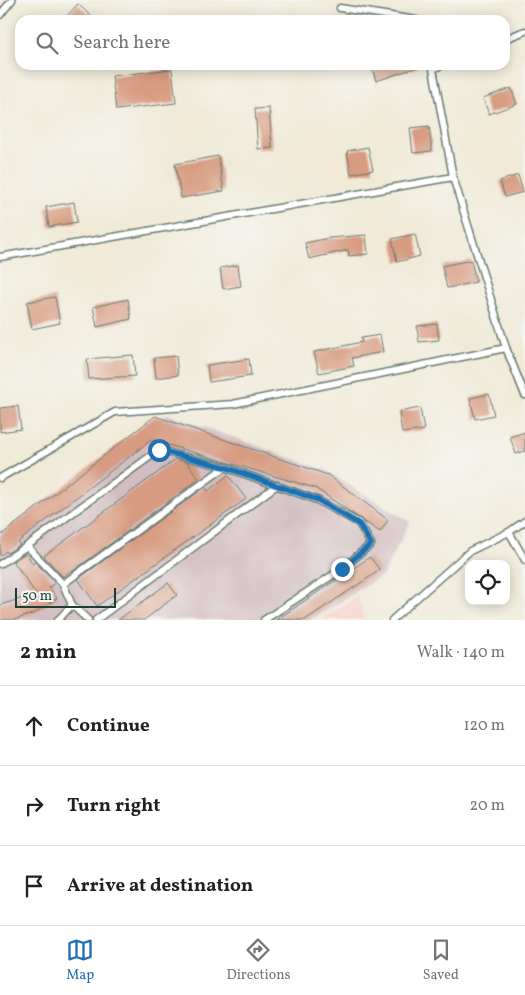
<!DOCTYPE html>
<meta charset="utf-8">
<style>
:root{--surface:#fff;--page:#f6f6f6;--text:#202124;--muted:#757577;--line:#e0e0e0;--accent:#1f6fb2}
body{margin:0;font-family:Vollkorn,serif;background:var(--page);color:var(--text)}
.controls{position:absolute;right:15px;bottom:15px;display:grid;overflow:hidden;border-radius:10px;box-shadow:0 2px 12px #0003}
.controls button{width:45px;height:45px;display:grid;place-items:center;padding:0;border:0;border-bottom:1px solid var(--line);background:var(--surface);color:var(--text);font:25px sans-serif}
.scale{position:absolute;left:15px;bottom:12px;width:101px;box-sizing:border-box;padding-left:5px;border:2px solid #1f3d34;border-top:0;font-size:14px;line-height:18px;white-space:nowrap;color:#1f3d34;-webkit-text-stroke:4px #f6f6f2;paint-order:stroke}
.stop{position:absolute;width:15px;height:15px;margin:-11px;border:4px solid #1f6fb2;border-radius:50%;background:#fff}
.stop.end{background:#1f6fb2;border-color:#fff;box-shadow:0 1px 5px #0008}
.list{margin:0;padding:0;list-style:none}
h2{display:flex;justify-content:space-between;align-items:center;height:65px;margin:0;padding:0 20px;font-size:21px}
h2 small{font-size:16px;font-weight:400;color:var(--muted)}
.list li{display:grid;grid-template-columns:32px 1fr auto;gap:15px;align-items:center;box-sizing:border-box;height:80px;padding:0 20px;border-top:1px solid var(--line)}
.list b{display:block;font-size:19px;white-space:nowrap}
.list em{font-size:16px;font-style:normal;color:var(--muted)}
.icon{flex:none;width:28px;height:28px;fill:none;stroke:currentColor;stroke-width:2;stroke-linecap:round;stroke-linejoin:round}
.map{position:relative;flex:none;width:525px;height:620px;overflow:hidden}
.search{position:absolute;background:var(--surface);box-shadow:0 2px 12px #0003;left:15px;right:15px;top:15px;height:55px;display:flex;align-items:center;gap:12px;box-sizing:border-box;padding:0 18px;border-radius:15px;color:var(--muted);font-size:19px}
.sheet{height:305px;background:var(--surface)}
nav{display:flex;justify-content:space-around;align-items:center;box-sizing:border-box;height:70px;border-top:1px solid var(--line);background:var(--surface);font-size:14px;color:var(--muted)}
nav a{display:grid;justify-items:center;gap:2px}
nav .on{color:var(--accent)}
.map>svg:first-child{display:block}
</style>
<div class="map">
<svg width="525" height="620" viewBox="0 0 525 620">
<rect width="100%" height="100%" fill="#f6f6f2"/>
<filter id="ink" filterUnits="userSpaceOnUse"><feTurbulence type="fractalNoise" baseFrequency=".02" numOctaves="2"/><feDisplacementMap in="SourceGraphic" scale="10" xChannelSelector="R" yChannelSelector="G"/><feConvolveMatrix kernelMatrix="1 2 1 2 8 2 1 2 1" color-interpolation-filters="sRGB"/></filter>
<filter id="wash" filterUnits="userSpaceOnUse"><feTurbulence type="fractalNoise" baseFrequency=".0096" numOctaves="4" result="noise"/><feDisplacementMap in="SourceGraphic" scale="20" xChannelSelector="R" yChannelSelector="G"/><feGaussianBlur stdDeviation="1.12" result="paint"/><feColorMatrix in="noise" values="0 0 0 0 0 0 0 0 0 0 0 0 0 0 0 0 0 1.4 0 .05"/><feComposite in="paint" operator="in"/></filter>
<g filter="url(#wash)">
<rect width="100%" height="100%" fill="#f0ead7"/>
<path fill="#f7d0c9" d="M358,596L364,620H320Z"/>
<path fill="#d2bec1" d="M167,414L325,470L410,522L383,575L311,620H0V533Z"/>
<g id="blocks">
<g fill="#d79b81">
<path d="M78,4L95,20H63Z"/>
<path d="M371,65H417L418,67L376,81Z"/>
<path d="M172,69L176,103L116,110L112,76Z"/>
<path d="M511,88L517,104L489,114L483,98Z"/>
<path d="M269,108L272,148L258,149L255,109Z"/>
<path d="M429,126L432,151L413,153L410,128Z"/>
<path d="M368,147L373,170L351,174L347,151Z"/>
<path d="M218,156L224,191L181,198L175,164Z"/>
<path d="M518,175L523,192L505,197L500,181Z"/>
<path d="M74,202L77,222L49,227L46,207Z"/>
<path d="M415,234L420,256L397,262L392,239Z"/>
<path d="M366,235L368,254L349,256L348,250L309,259L305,243L329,238Z"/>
<path d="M471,260L476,282L447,288L442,266Z"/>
<path d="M238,265L241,286L223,289L220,268Z"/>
<path d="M55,297L60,323L32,329L27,302Z"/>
<path d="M128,299L131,319L97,327L93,307Z"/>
<path d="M437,324L439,340L419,342L417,326Z"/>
<path d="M380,335L383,352L352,358L354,366L319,373L314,352L362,342L361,338Z"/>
<path d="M133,355L135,376L89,379L87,359Z"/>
<path d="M176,356L178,375L156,378L154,358Z"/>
<path d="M249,359L251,376L209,382L207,365Z"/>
<path d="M489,394L494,415L475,419L470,398Z"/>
<path d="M18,406L21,429L0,432V408Z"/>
<path d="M420,408L424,430L402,433L399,412Z"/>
<path d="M155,416L328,475L388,520L380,532L315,488L151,440L18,542L20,545L7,553L6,551L0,556V536Z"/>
<path d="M525,432V451L516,454L510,437Z"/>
<path d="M176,459L187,462L199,479L73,571L72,570L63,577L44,556Z"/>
<path d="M228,475L246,499L97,606L78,579L205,487L208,491Z"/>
<path d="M26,553L33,564L35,562L55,583L49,587L57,598L35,613L14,620H0V605L36,594L13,561Z"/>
<path d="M370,557L380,570L305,620H276Z"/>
<path d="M168,583L177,595L144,620H118Z"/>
</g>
</g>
</g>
<g filter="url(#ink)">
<use href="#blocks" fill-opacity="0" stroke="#687a6d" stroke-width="1"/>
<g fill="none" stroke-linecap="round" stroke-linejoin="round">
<defs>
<g id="lane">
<path d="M340,8L416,20"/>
<path d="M0,15L12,0"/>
<path d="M505,39L525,31"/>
<path d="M442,65L433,69L453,177L506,348L525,395"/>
<path d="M0,257L453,177"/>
<path d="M0,478L115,412L233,404L506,348"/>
<path d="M525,521L509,532L525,560"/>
<path d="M27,546L63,584L72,605L88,620"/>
<path d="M0,564L27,546L159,450L225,467L317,500L359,523L371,544L342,569L264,620"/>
<path d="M63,584L225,467"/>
<path d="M58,620L72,605"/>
<path d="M96,620L277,485"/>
<path d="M392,620L470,551L509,532"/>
</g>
</defs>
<use href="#lane" stroke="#687a6d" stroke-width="9"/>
<use href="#lane" stroke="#fff" stroke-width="6"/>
</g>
</g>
<g fill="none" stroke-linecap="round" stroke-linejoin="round" filter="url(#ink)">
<path stroke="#1f6fb2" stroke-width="6" d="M159,450L225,467L318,500L359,524L371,544L342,569"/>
</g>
</svg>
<div class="controls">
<button><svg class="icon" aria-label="locate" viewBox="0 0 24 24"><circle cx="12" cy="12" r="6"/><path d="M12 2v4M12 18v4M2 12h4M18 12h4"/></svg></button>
</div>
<div class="scale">50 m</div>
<div class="stop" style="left:159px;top:450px"></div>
<div class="stop end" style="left:342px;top:569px"></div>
<div class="search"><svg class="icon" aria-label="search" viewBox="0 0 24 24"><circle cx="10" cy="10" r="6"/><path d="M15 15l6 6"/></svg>Search here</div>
</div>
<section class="sheet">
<h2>2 min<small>Walk · 140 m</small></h2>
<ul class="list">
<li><svg class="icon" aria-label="ahead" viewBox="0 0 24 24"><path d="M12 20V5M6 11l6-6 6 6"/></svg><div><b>Continue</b></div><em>120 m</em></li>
<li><svg class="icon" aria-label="right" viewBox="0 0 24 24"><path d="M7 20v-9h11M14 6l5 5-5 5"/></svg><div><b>Turn right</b></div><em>20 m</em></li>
<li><svg class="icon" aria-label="arrive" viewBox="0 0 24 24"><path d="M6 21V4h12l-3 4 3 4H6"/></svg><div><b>Arrive at destination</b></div></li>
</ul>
</section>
<nav>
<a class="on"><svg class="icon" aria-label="map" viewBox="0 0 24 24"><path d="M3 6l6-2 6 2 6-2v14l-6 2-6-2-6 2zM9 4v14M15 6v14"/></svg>Map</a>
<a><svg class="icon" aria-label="directions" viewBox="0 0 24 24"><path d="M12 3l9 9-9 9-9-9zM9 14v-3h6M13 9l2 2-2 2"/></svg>Directions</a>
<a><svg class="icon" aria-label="saved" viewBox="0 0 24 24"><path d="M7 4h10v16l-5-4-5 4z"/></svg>Saved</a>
</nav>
